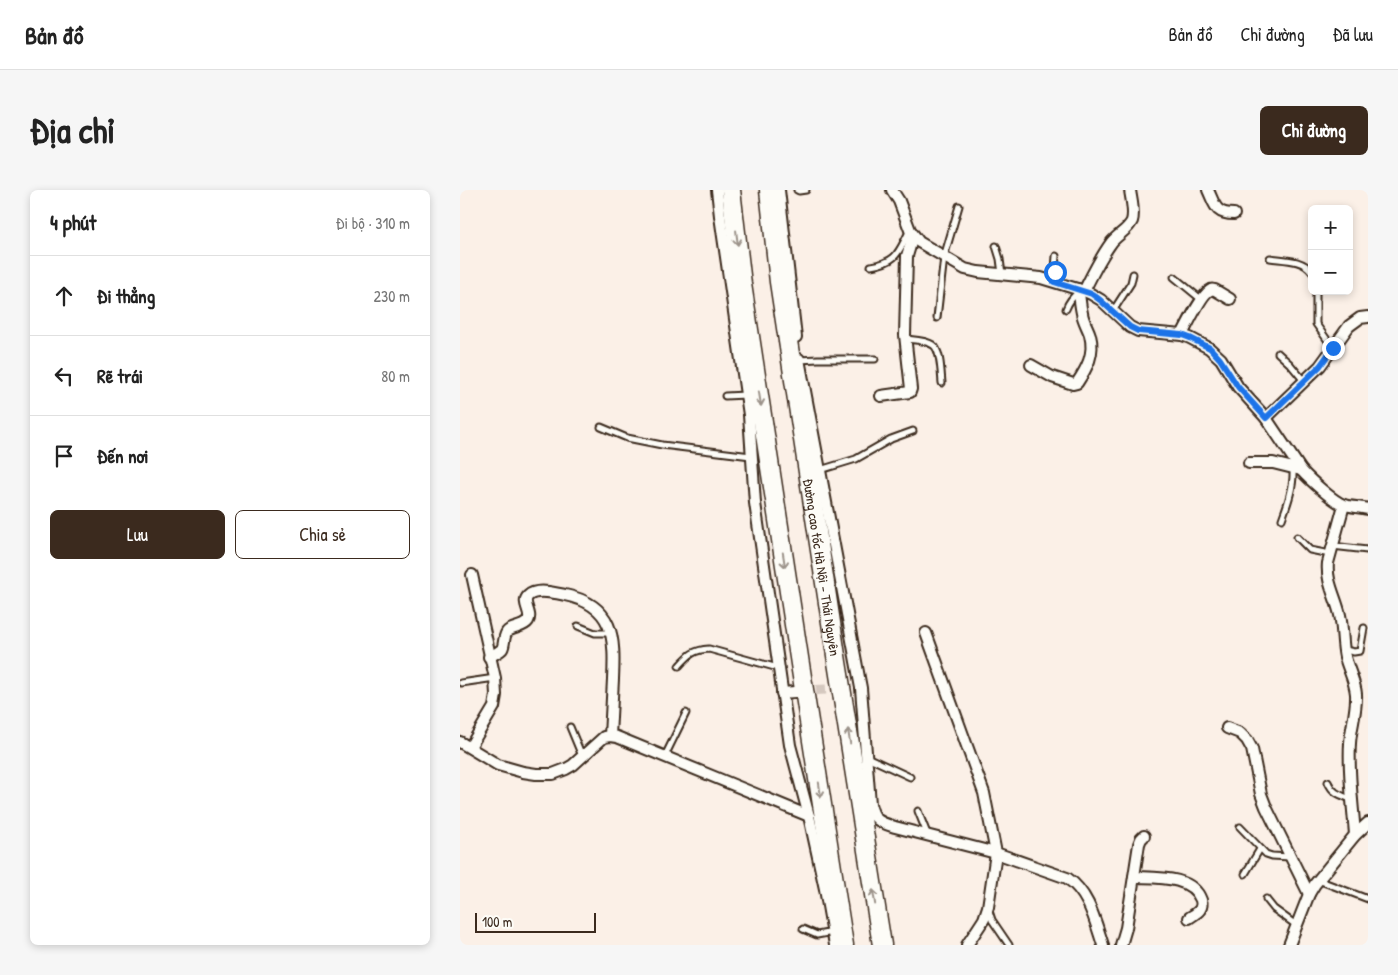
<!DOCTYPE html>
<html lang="vi">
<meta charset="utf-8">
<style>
:root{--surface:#fff;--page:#f6f6f6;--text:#222;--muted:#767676;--line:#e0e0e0;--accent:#3b2a1e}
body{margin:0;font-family:"Patrick Hand",sans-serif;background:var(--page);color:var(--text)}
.controls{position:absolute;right:15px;top:15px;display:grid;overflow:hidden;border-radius:8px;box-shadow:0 2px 8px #0003}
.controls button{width:45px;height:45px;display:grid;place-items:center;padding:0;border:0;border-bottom:1px solid var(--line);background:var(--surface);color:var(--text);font:25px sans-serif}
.scale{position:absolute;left:15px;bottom:12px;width:121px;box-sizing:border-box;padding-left:5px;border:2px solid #3b2a1e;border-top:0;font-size:14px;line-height:18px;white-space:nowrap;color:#3b2a1e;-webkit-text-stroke:4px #fdfcf7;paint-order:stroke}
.stop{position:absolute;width:15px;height:15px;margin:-11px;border:4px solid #1a73e8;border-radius:50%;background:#fff}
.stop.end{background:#1a73e8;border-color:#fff;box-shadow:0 1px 5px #0008}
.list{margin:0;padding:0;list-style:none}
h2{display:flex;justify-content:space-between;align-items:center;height:65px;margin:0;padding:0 20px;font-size:21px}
h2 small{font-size:16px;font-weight:400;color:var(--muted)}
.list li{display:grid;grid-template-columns:32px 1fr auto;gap:15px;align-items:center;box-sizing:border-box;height:80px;padding:0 20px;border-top:1px solid var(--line)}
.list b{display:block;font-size:19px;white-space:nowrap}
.list em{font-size:16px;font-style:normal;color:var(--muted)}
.actions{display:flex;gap:10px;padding:15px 20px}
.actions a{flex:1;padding:11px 0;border:1px solid var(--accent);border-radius:8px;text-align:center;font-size:18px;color:var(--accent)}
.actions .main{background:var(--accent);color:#fff}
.icon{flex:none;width:28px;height:28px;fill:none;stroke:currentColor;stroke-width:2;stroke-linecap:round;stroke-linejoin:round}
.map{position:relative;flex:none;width:908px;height:755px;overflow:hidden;border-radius:8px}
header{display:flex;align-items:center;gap:30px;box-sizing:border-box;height:70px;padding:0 25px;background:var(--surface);border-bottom:1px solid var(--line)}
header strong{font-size:24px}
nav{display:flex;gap:28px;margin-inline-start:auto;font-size:18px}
.intro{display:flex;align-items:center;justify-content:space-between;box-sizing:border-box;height:120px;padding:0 30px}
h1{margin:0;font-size:35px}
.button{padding:12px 22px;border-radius:8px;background:var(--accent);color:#fff;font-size:18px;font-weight:700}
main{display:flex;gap:30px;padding:0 30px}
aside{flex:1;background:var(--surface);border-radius:8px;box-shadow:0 2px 8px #0003}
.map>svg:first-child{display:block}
</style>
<header>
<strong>Bản đồ</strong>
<nav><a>Bản đồ</a><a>Chỉ đường</a><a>Đã lưu</a></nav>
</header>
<div class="intro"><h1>Địa chỉ</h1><a class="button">Chỉ đường</a></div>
<main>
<aside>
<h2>4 phút<small>Đi bộ · 310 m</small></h2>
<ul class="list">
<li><svg class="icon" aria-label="ahead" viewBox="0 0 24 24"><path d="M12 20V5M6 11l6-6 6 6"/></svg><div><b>Đi thẳng</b></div><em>230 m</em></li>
<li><svg class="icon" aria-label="left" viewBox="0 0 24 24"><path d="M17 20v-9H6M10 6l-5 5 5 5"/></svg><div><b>Rẽ trái</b></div><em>80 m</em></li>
<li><svg class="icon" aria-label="arrive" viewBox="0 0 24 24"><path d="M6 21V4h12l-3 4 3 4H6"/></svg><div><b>Đến nơi</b></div></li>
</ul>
<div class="actions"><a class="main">Lưu</a><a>Chia sẻ</a></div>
</aside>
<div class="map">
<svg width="908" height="755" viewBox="0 0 908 755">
<rect width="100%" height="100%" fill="#fbf0e7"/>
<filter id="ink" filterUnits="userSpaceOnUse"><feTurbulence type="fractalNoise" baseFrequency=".02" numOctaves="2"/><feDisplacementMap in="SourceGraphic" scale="10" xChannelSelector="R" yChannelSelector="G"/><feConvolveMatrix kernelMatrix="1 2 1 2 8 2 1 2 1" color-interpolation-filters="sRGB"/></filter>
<g filter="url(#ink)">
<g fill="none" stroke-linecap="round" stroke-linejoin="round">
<path stroke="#d5c8bf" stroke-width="10" stroke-dasharray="10 5" stroke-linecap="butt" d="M341,501L391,498"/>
<defs>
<g id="lane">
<path d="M337,0L339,1L346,0"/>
<path d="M536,56L540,69L542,84"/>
<path d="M810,68C824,70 843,69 852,82"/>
<path d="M411,76C438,72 438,62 450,40"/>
<path d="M714,87L742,110"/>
<path d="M594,92L596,66"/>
<path d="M856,101V134L873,158"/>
<path d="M606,119C609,111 612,107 619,102"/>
<path d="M653,121L671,93L673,84"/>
<path d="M477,128L484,67L499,16"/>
<path d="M445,149C454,150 466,150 473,155C481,160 481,184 482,193"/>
<path d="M818,163L830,174L844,191"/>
<path d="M339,170L358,169H415"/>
<path d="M265,206L286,205"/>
<path d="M141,237L167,248L202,255L291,266"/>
<path d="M360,280L396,269L431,249L453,241"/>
<path d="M822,329C828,313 834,296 833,279"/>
<path d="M837,347L850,360L870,364"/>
<path d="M872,356L907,360"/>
<path d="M118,436L135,443H151"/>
<path d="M885,460L894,462L900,461L904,438"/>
<path d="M219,476C229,465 233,460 249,459L318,478"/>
<path d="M1,493L35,488"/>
<path d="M110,537L122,566"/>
<path d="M205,566L226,523"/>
<path d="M407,567L450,587"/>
<path d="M868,592C873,604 881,605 893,610"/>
<path d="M458,621L468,646"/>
<path d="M780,637L806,664L812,666L830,667"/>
<path d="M785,684L800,659"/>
<path d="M858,690L908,709"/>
<path d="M806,709L814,719L836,735"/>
<path d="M529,721L532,730L549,755"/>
<path d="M343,739L357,745L373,742"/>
</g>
<g id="street">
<path d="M257,0L260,26L289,225L295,313L330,555L349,626L365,699L375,755"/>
<path d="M319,0L336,147"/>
<path d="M432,0L439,11L450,40L459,52L505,79L518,82L581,88L624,101L631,104L641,110L670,137L678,141L722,145L730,148L749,158L761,169L778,197L806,228L841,280C849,289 874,312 884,315C892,317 900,317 908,319"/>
<path d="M748,0C755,15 755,24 774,24"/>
<path d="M624,101C632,85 640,68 651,53C657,45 668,40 672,31C675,22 671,9 670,0"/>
<path d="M722,145C726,137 743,102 751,100C752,99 753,100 755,100L770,109"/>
<path d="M339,169L401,498L410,614C414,631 419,632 435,637L536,663L607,688C629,703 635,731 643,755"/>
<path d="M571,175L592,187L613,194L617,193C627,178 635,164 630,145C628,138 623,131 622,123C620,115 620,107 618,99"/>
<path d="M421,206L450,202L451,199L445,145L447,66L453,46"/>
<path d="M806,228L860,176L889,136L900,128L908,127"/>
<path d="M789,273H813L841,280"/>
<path d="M884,315L868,373C866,392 876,407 880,425C883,439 882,453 885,467C888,479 895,491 896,504C897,520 891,537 890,553C888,583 893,615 895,645"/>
<path d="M466,443L524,603L536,663L528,717L524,729L507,755"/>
<path d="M29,467C33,465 39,462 42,459C45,454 43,445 48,441C54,437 64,437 68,431C73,423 61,413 68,406C76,398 96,403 105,405C154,415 155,447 153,489C152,508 151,527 150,546"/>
<path d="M322,503L335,502"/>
<path d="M767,538L780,543L787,550L792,559L801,604L806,617L849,704"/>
<path d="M0,552L38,575L63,582L76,584H93L106,579L113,575L144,547L150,546L157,547L349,626"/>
<path d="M10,557L34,517L36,505L35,488L12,385"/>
<path d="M674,687C696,688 732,685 741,710C744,720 736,723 729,728"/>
<path d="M661,755L666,738L679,654L681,649L684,646"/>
<path d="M829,755L849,704L855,694L895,645L908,633"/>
</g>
<g id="highway">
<path d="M271,0L282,94L340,474L384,755"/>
<path id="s1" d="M309,0L319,92L377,472L422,755"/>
</g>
</defs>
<use href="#lane" stroke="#3b2a1e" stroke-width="9"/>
<use href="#street" stroke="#3b2a1e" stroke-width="14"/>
<use href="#highway" stroke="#3b2a1e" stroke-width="21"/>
<use href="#lane" stroke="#fdfcf7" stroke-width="5"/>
<use href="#street" stroke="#fdfcf7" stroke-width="10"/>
<use href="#highway" stroke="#fdfcf7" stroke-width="18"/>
</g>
<defs><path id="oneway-shaft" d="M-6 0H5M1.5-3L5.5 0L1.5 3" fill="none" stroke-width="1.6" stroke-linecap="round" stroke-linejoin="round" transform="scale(1.25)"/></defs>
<g stroke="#9c938a">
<use href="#oneway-shaft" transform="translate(277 48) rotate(83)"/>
<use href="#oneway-shaft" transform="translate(300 209) rotate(81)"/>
<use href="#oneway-shaft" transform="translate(324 370) rotate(81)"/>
<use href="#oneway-shaft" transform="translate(389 546) rotate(-99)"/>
<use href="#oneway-shaft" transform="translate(360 600) rotate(81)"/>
<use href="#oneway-shaft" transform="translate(414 707) rotate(-99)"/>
</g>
</g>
<g fill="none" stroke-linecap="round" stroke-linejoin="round" filter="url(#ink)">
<path stroke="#1a73e8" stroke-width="6" d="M595,82L594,92L632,104L640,110L670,137L678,141L722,145L730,148L750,158L760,169L778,197L806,228L860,176L873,158"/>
</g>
<g text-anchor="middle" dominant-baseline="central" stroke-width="4.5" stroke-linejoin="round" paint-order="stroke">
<g font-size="14" fill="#3b2a1e" stroke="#fdfcf7">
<text stroke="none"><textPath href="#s1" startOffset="381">Đường cao tốc Hà Nội - Thái Nguyên</textPath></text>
</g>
</g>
</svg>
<div class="controls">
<button>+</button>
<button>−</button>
</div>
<div class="scale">100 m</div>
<div class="stop" style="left:595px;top:82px"></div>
<div class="stop end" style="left:873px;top:158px"></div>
</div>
</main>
